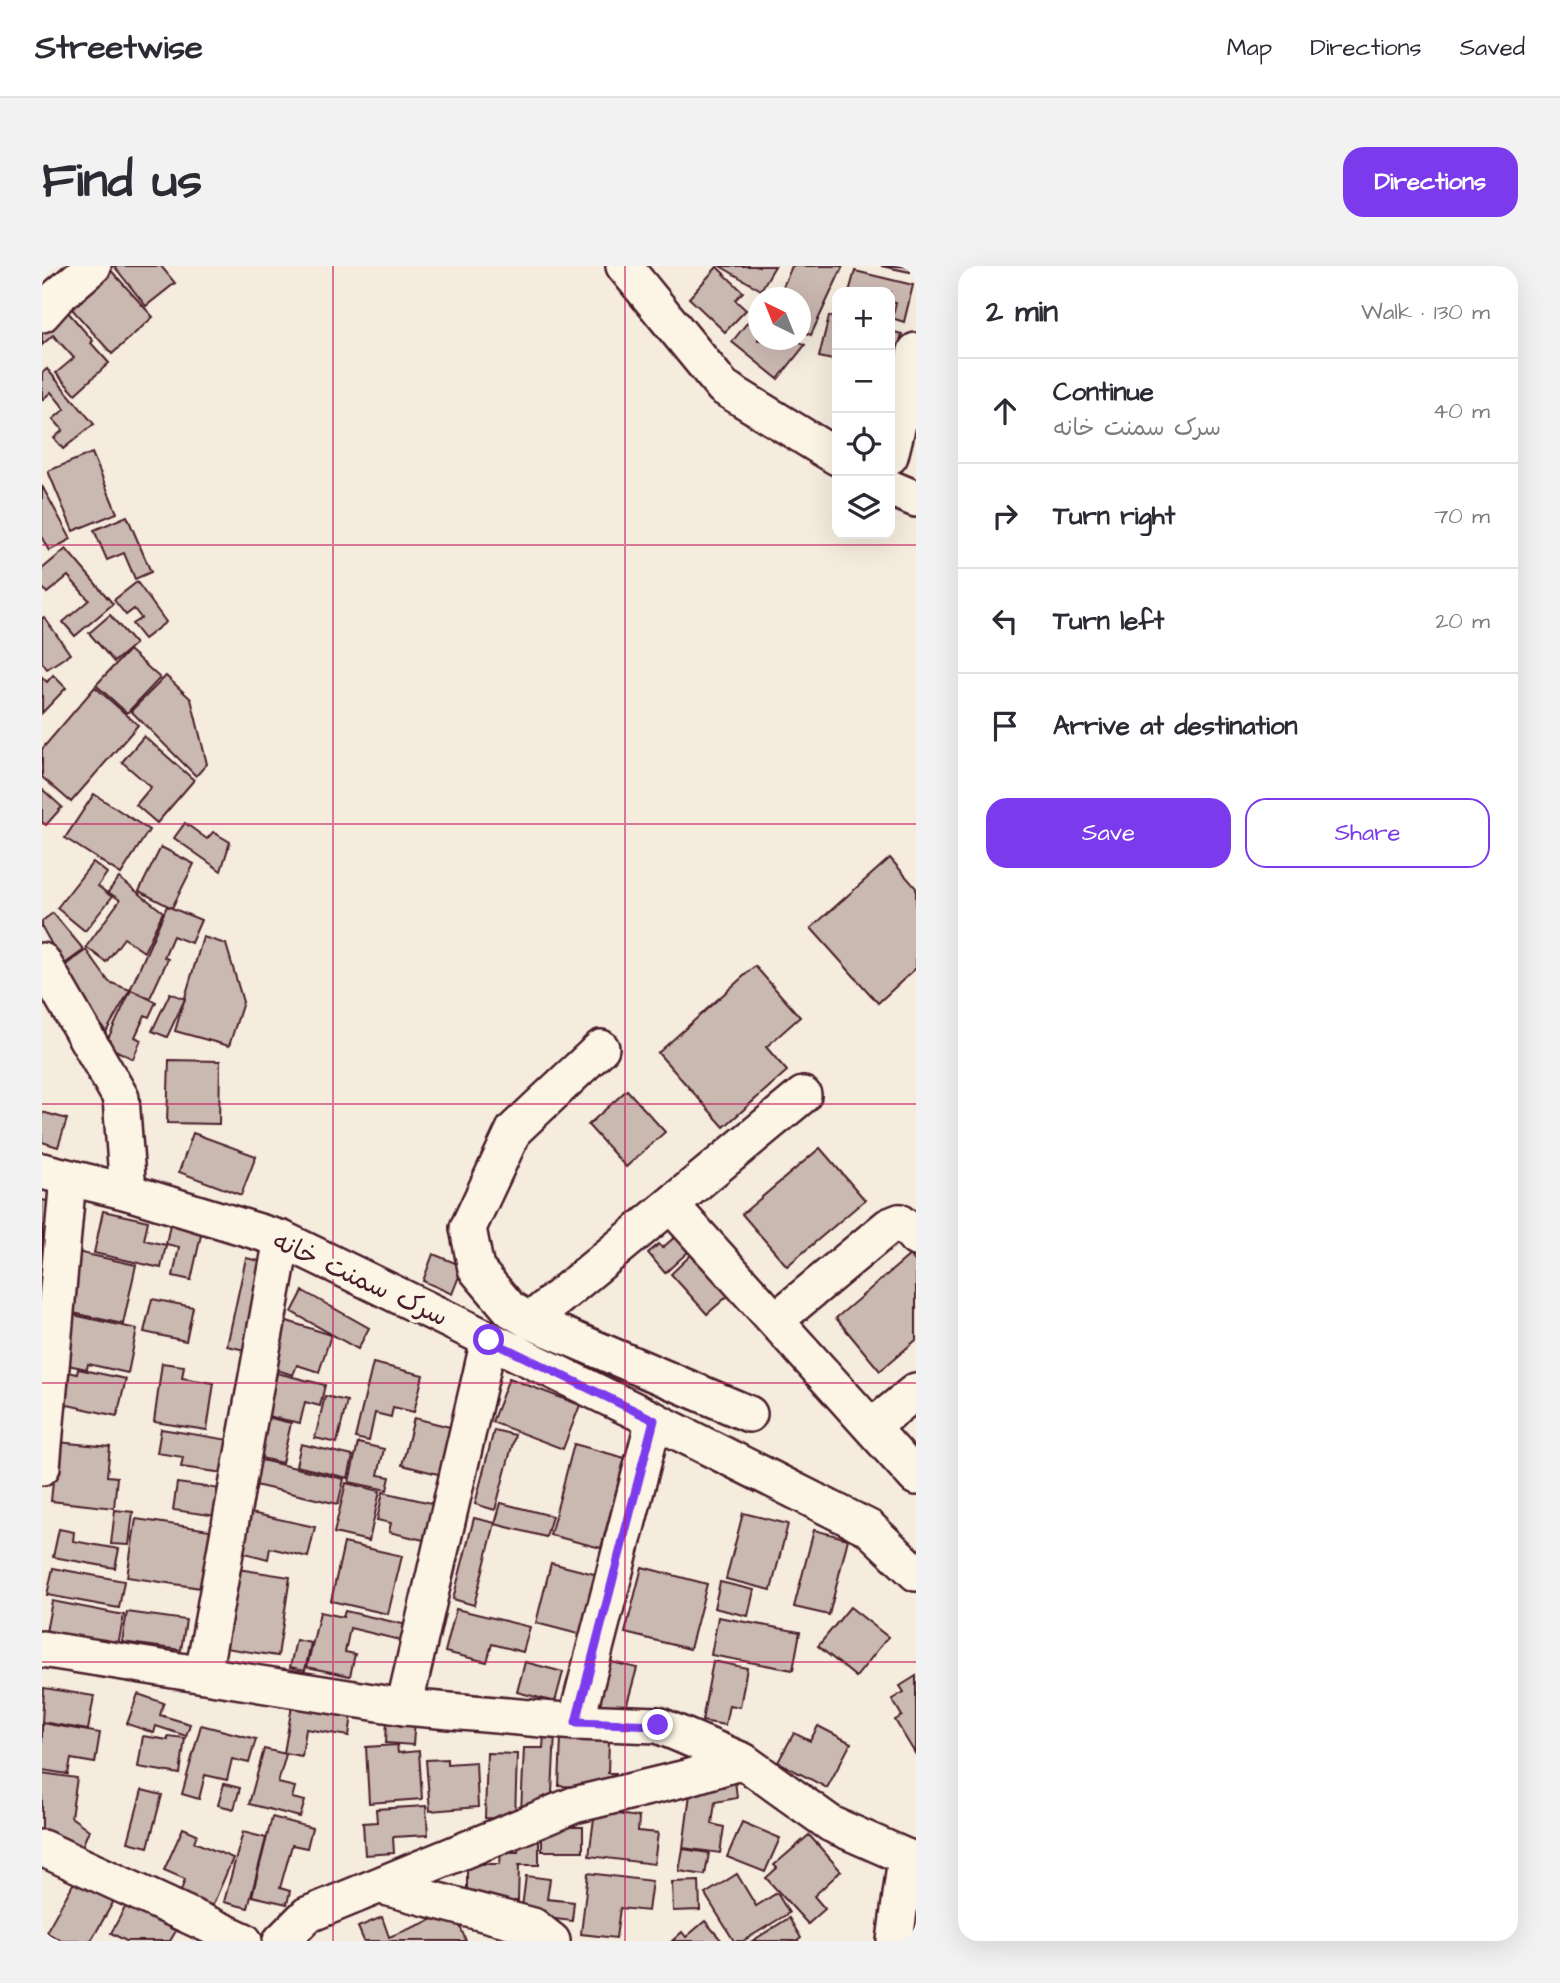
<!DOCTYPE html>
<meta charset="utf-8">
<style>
:root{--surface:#fff;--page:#f2f2f3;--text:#2b2b33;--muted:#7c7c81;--line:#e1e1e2;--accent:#7c3aed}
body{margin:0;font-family:"Architects Daughter","Playpen Sans Arabic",sans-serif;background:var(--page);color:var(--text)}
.controls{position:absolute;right:21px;top:21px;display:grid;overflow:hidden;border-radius:14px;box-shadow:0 7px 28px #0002}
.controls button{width:63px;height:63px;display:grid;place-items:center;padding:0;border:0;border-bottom:2px solid var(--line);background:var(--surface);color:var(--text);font:35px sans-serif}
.compass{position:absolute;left:706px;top:21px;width:63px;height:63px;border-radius:50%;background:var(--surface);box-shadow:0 7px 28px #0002;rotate:317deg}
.stop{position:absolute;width:21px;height:21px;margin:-16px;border:5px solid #7c3aed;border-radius:50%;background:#fff}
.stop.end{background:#7c3aed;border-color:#fff;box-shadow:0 2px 7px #0008}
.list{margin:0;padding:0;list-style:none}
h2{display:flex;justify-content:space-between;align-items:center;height:91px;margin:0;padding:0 28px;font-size:30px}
h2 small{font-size:23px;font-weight:400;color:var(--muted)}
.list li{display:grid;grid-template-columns:46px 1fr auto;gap:21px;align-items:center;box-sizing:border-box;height:105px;padding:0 28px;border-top:2px solid var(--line)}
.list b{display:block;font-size:26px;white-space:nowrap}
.list p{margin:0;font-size:23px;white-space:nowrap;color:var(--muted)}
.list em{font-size:23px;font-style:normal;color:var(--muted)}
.actions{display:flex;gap:14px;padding:21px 28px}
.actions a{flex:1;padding:16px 0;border:2px solid var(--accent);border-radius:21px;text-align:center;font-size:24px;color:var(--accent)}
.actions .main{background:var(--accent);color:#fff}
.icon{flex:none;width:38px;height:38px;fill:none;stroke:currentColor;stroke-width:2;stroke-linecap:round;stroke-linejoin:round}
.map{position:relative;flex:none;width:874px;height:1675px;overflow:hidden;border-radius:21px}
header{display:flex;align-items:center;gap:42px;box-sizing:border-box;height:98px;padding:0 35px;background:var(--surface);border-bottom:2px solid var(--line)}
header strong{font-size:33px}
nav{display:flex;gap:38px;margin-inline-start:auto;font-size:24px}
.intro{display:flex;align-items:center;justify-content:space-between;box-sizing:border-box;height:168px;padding:0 42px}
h1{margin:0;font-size:49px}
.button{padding:18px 32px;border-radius:21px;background:var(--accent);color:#fff;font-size:24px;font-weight:700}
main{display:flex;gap:42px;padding:0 42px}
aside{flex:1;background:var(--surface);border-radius:21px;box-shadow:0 7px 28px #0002}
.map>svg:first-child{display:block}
</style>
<header>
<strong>Streetwise</strong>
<nav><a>Map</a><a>Directions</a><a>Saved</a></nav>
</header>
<div class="intro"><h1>Find us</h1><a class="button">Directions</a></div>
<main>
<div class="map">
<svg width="874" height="1675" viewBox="0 0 874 1675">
<rect width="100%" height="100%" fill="#f5ecde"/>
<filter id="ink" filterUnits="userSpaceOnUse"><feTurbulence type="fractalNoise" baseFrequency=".0143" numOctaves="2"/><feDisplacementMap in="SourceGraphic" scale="14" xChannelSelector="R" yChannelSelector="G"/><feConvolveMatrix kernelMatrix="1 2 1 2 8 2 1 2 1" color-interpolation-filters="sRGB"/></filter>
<g filter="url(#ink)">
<g fill="#cab9b1" stroke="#4a1f2b" stroke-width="2">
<path d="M65,0L111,51L70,88L21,33Z"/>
<path d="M72,0H119L133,17L104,40Z"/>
<path d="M678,0H733L719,24Z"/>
<path d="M750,0H801L769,69L758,65V32H736Z"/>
<path d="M839,0H870L868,6Z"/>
<path d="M675,1L701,26L693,34L704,44L683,66L647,32Z"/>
<path d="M813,5L871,19L862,56L850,52L854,37L848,36V26H807Z"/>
<path d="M19,38L51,75L49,77L67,97L33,128L14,107L32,92L11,69L0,79V55Z"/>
<path d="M716,43V74H755L763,79L736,113L690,76Z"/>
<path d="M787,50L795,52V95L777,91Z"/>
<path d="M848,65L860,68L849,109H848Z"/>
<path d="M5,103L52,158L21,183L12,172L21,164L11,153L23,143L9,126L0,134V107Z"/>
<path d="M50,187L75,247L31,265L6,205Z"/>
<path d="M0,220L29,273L7,285L0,272Z"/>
<path d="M85,250L109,306L93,313L82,287L65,294L52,264Z"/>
<path d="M24,283L71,338L33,370L21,356L47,334L26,310L5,327L0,321V303Z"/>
<path d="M95,316L124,356L102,373L90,358L99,352L92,343L84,349L72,334Z"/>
<path d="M68,349L93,378L72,396L47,367Z"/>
<path d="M2,351L28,388L5,403L0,396V352Z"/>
<path d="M87,384L118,412L85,447L54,419Z"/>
<path d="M11,409L24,422L0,447V411L5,416Z"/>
<path d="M124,410L149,433L165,498L154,510L89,445Z"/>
<path d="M53,421L96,459L29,536L0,511V483Z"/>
<path d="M102,470L152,514L115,557L94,539L109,521L80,496Z"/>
<path d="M0,523L20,541L4,559L0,556Z"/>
<path d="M52,528L107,564L79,608L23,572Z"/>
<path d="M143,557L165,573L171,566L188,576L179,605L132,572Z"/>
<path d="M119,581L152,598L130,642L97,625Z"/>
<path d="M848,592L874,622V702L836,737L769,662Z"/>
<path d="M51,596L65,607L56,620L70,631L43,665L15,642Z"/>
<path d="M77,612L121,646L102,686L82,672L64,696L44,681L78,634L66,626Z"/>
<path d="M125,640L159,654L149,677L131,670L122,691L126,693L108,732L88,724Z"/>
<path d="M11,647L42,684L21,699L0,661V655Z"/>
<path d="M161,671L184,678L201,736L187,780L133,765Z"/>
<path d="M44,684L67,716L88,724L64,766L21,701Z"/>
<path d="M713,700L758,751L724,781L745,805L682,861L616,787Z"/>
<path d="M89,724L114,736L107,751L103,749L93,771L99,774L91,793L63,779Z"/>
<path d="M128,727L143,733L125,771L110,765Z"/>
<path d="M127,794L178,795L177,858L125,857Z"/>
<path d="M585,824L623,866L584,901L546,859Z"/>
<path d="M0,846L25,853L16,881L0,876Z"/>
<path d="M151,867L214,890L199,929L137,906Z"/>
<path d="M778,882L823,934L745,1000L700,948Z"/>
<path d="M0,934L16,937L0,1029Z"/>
<path d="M61,945L106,955L102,974L124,979L119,1002L52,987Z"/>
<path d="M129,953L161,960L149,1014L131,1010L137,981L124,978Z"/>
<path d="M633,971L646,986L623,1007L606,987L617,978L620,982Z"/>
<path d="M35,986L94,999L81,1058L22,1045Z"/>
<path d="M651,987L688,1028L665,1048L629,1008Z"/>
<path d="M391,988L421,1000L410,1028L381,1015Z"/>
<path d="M868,989L874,997V1074L838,1105L794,1052Z"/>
<path d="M204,992L231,998L212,1086L185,1080Z"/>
<path d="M261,1025L327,1062L316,1083L250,1046Z"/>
<path d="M110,1033L151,1041L144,1075L102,1066Z"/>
<path d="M27,1048L95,1063L86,1107L46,1098L45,1103L16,1097Z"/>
<path d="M245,1055L289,1069L277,1106L255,1099L251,1109L229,1102Z"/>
<path d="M120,1097L142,1100L140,1112L172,1117L165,1164L112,1156Z"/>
<path d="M331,1097L381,1109L372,1146L351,1141L349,1151L333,1147L327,1175L313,1172Z"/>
<path d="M36,1103L84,1113L75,1150L12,1136L19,1104L35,1108Z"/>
<path d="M235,1107L283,1119L278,1140L263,1136L258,1157L225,1150Z"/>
<path d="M467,1112L538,1139L521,1183L450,1156Z"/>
<path d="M283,1130L305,1135L295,1177L273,1172Z"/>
<path d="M224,1151L249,1157L240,1197L215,1191Z"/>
<path d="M372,1152L412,1162L400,1209L360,1199Z"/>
<path d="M119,1163L187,1174L182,1207L139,1201L141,1191L115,1187Z"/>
<path d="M452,1164L473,1169L453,1244L433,1238Z"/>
<path d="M15,1176L68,1181L65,1210L75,1211L72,1242L9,1235Z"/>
<path d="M316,1177L342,1183L336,1209L348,1211L345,1224L307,1216Z"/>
<path d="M259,1178L311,1190L306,1212L254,1200Z"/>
<path d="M532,1178L583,1192L559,1282L508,1269Z"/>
<path d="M219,1194L302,1213L296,1238L213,1219Z"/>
<path d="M135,1217L179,1223L175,1250L131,1244Z"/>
<path d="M304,1217L338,1225L327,1275L292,1267Z"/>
<path d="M341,1226L398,1239L390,1276L347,1266L349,1257L335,1254Z"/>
<path d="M459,1237L510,1250L504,1271L453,1258Z"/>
<path d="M73,1244L91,1246L87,1279L69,1278Z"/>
<path d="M209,1247L273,1261L266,1291L228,1282L226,1293L199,1286Z"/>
<path d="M701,1247L746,1258L729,1324L684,1313Z"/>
<path d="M432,1252L453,1257L432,1339L411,1333Z"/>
<path d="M94,1253L168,1264L159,1322L85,1311Z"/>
<path d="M17,1263L32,1266L31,1275L77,1283L73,1302L11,1291Z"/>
<path d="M772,1264L806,1273L787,1349L752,1341Z"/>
<path d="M302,1277L360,1290L346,1348L289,1335Z"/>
<path d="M509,1297L560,1310L544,1370L494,1357Z"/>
<path d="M600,1301L665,1318L648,1383L583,1367Z"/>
<path d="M11,1302L82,1315L77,1342L5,1329Z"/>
<path d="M195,1303L248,1311L236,1390L183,1382Z"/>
<path d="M678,1316L712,1324L706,1350L672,1342Z"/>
<path d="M10,1335L82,1349L76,1379L4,1366Z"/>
<path d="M808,1341L846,1371L814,1411L776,1380Z"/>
<path d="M414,1343L488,1361L481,1386L450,1378L445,1396L403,1386Z"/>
<path d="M303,1345L365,1359L362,1375L308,1362L303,1386L313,1388L308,1410L265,1401L278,1346L301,1351Z"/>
<path d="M85,1346L144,1354L139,1384L80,1376Z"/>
<path d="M676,1351L758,1366L751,1404L669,1389Z"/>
<path d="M254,1374L269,1377L263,1404L248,1401Z"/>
<path d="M561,1394L595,1402L583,1445L550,1437Z"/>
<path d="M671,1395L705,1402L698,1441L687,1439L683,1459L660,1455Z"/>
<path d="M483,1396L521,1406L513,1436L475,1426Z"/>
<path d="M874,1410V1489L853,1454L860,1450L850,1433L862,1426L858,1420Z"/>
<path d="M2,1422L52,1430L46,1464L0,1456Z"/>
<path d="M96,1428L122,1437L118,1449L148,1458L144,1470L114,1460L112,1467L85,1458Z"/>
<path d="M250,1440L310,1449L307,1470L264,1463L260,1490L242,1487Z"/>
<path d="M345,1452L373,1454L371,1479L344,1477Z"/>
<path d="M0,1457L58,1467L53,1497L29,1493L26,1508L0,1504Z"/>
<path d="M159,1459L214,1473L207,1497L190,1493L185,1514L163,1509L157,1533L140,1528Z"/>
<path d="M776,1460L809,1477L785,1522L736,1496L752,1467L768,1475Z"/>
<path d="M502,1467H513L509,1547L479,1546L482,1482H501Z"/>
<path d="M101,1470L126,1474V1470L143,1472L138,1508L96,1501Z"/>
<path d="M519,1472L567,1474L566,1507H574V1522L517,1520Z"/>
<path d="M355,1479L356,1487L377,1485L380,1533L327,1537L324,1481Z"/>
<path d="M222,1483L244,1488L236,1517L253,1521L250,1532L263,1535L258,1551L207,1538Z"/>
<path d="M445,1487L475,1488L473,1553L443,1552Z"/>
<path d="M405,1493V1498L434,1496L436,1541L388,1545L384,1494Z"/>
<path d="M0,1507L35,1512L29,1551L47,1564L39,1583L0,1571Z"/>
<path d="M693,1514L695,1532L673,1536L670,1558L682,1561L678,1587L641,1582L649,1520Z"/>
<path d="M182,1518L198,1522L192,1543L176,1539Z"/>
<path d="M100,1524L120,1529L106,1581L86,1576Z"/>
<path d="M384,1540L386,1569L351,1571L352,1587L323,1589L321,1557L335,1556L334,1543Z"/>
<path d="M553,1545L597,1551L596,1565L616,1567L612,1598L547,1590Z"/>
<path d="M230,1551L270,1562L265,1582L250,1579L238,1622L248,1625L245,1638L210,1630Z"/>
<path d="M700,1556L738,1572L723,1606L685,1591Z"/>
<rect x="500" y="1561" width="41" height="24"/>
<path d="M141,1562L155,1568L152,1576L191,1592L170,1641L138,1628L143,1613L122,1604Z"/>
<path d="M201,1566L224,1572L206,1642L182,1636Z"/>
<path d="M767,1569L799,1605L772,1630L783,1643L766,1658L724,1612L735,1602L732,1599Z"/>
<path d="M476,1571H497V1599H477L476,1635H425V1598H458L459,1586H476Z"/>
<path d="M641,1583L667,1587L663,1609L637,1605Z"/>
<path d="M546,1607L610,1615L606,1645L578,1642L574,1672L539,1668Z"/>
<path d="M695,1608L714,1640L735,1627L747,1647L701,1675H692L663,1628Z"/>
<path d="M484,1610L508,1613L505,1633L532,1636L530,1655L479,1649Z"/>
<path d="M35,1611L73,1633L49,1675H20L4,1666Z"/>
<path d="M657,1615L658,1644L631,1645L630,1616Z"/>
<path d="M85,1638L134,1665L128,1675H84L69,1667Z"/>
<path d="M412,1645L424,1675H322L316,1661L340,1651L347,1671Z"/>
<path d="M747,1652L759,1672L755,1675H710Z"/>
<path d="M663,1655L680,1675H630L640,1666L644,1671Z"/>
</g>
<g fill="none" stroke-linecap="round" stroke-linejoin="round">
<defs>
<g id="minor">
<path d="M582,0L681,121L795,191"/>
<path d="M0,48L16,30L51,0"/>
<path d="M848,190L874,85"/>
<path d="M848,222L874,233"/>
<path d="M0,695L79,832L86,926"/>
<path d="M559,782L472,864L426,962L434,1003L468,1043L488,1055L707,1148"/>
<path d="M0,905L86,926L240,973L612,1154L827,1262L874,1307"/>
<path d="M629,939L874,1211"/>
<path d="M734,1054L847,960L857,956L866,963L874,972"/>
<path d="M488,1055L761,829"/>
<path d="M830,1161L874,1125"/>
<path d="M0,1201L26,912"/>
<path d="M0,1383L362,1441L534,1456L616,1459L701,1495"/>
<path d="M161,1408L240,973"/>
<path d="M362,1441L447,1074"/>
<path d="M534,1456L612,1154"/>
<path d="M0,1582L202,1675"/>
<path d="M339,1620L491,1660L510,1675"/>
<path d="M239,1675L265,1649L532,1539L644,1512L701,1495L789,1558L864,1591L874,1600"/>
<path d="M853,1675L864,1591"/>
</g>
</defs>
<use href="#minor" stroke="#4a1f2b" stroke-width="40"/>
<use href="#minor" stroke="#fcf5e5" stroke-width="35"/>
</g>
</g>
<g fill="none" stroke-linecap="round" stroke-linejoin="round" filter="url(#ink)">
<path stroke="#7c3aed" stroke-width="9" d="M447,1074L612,1154L534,1456L616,1459"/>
</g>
<path fill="none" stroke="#c2185b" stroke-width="2" stroke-opacity="0.55" d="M291,0V1675M583,0V1675M0,279H874M0,558H874M0,838H874M0,1117H874M0,1396H874"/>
<g text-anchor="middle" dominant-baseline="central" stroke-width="7" stroke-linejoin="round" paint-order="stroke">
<g font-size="26" fill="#4a1f2b" stroke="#fcf5e5">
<text transform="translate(318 1013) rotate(25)">سرک سمنت خانه</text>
</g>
</g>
</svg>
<div class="controls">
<button>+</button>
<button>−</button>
<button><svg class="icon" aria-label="locate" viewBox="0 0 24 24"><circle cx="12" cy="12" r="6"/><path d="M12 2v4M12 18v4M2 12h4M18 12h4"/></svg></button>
<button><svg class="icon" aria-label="layers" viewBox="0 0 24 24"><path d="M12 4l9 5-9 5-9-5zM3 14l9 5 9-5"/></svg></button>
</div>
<svg class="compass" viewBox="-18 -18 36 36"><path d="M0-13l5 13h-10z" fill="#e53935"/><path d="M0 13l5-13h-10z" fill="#7c7c81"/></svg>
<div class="stop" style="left:447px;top:1074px"></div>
<div class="stop end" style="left:616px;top:1459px"></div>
</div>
<aside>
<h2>2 min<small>Walk · 130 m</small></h2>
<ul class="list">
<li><svg class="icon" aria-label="ahead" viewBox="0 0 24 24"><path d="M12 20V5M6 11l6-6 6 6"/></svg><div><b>Continue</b><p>سرک سمنت خانه</p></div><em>40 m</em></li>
<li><svg class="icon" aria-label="right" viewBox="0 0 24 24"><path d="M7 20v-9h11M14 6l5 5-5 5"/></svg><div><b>Turn right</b></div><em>70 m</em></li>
<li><svg class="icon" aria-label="left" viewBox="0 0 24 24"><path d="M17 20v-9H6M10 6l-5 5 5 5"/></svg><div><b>Turn left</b></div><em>20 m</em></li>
<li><svg class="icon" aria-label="arrive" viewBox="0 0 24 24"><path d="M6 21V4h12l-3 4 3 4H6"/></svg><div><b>Arrive at destination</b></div></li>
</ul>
<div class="actions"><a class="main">Save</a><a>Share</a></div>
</aside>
</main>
